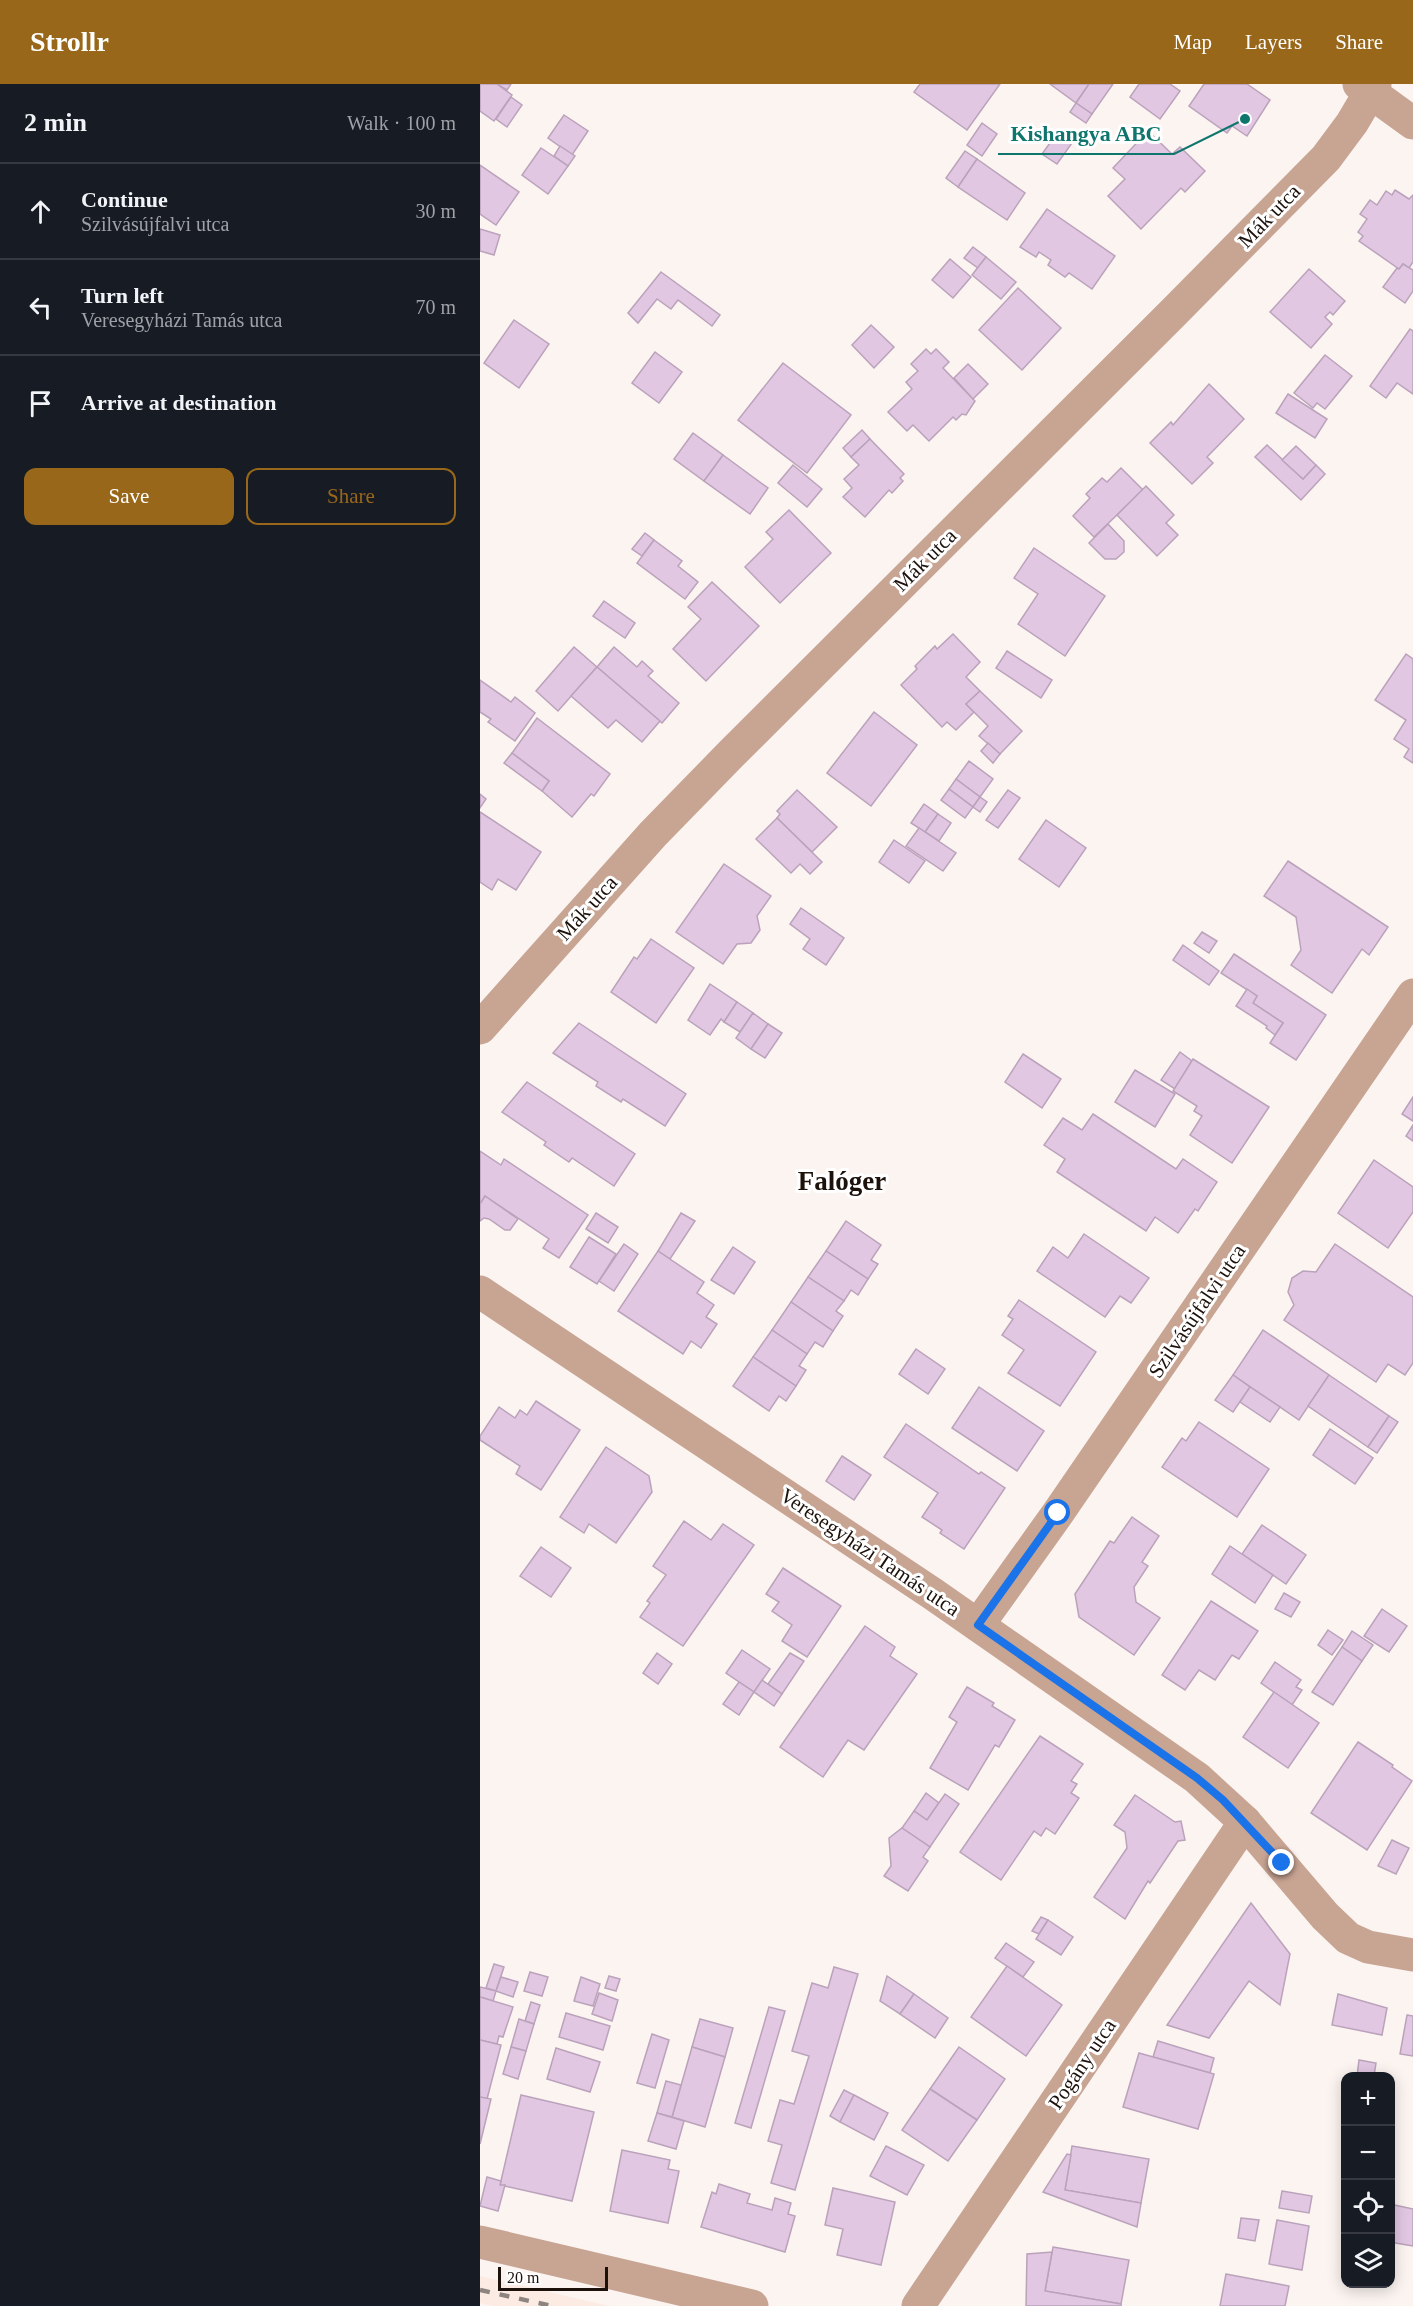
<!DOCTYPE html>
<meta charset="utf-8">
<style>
:root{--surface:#171b24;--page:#20242c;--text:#f1f3f6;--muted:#9ea1a6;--line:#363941;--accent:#98671a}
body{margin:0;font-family:Georgia,serif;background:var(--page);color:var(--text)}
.controls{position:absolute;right:18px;bottom:18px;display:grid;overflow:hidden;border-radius:12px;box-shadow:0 3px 15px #0003}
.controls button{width:54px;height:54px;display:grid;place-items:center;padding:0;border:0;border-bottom:2px solid var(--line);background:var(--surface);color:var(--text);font:30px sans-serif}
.scale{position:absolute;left:18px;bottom:15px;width:110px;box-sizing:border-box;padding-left:6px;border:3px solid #1c110b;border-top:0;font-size:16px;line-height:21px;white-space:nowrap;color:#1c110b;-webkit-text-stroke:4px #fff;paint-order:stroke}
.stop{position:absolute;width:18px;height:18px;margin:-14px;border:4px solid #1a73e8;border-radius:50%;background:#fff}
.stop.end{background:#1a73e8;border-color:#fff;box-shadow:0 2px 6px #0008}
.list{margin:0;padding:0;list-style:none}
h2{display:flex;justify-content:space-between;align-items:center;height:78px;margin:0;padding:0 24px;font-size:26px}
h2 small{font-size:20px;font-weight:400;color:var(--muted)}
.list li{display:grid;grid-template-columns:39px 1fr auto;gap:18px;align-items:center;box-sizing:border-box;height:96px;padding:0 24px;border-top:2px solid var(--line)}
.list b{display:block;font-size:22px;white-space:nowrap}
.list p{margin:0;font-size:20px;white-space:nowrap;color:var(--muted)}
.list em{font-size:20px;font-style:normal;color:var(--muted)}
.actions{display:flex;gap:12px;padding:18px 24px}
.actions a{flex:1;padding:14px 0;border:2px solid var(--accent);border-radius:12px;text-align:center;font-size:21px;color:var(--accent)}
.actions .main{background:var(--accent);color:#fff}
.icon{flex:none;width:33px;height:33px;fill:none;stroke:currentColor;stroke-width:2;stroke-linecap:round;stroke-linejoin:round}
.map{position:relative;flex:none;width:933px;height:2222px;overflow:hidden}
header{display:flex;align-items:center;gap:36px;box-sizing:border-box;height:84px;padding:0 30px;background:var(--accent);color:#fff}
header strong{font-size:28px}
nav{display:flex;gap:33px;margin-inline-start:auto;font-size:21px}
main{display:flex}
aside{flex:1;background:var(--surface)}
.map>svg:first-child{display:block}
</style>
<header>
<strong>Strollr</strong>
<nav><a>Map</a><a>Layers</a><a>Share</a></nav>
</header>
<main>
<aside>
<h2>2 min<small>Walk · 100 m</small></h2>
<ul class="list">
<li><svg class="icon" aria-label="ahead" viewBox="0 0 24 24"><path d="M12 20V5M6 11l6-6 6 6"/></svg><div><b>Continue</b><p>Szilvásújfalvi utca</p></div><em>30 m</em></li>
<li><svg class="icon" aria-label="left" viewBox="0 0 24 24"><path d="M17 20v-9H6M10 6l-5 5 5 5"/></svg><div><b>Turn left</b><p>Veresegyházi Tamás utca</p></div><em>70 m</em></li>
<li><svg class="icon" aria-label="arrive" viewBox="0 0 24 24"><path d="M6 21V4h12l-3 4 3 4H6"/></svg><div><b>Arrive at destination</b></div></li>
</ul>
<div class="actions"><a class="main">Save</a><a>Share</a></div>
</aside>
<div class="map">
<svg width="933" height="2222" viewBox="0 0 933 2222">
<rect width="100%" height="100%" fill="#fbf4f1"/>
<path fill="#fcebe3" d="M0,2192L129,2222H13L0,2219Z"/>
<g fill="#e2c7e3" stroke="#bba2bb" stroke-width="1.5">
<path d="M0,0H17L32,11L14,37L0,27Z"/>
<path d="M17,0H31L27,6Z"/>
<path d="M440,0H520L487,46L434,8Z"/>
<path d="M570,0H609L596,19Z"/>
<path d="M609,0H633L612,30L596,19Z"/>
<path d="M659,0H690L700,7L680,35L650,13Z"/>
<path d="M724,0H767L790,16L767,52L752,42L747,49L709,22Z"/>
<path d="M31,13L42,21L27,43L16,35Z"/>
<path d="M596,19L612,30L606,39L590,28Z"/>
<path d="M84,31L108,47L92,71L68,54Z"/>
<path d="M502,39L517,50L502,72L487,61Z"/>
<path d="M668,47L692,70L700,63L725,87L705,108L701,104L661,145L628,112L645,95L633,84Z"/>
<path d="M577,49L592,59L577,80L562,70Z"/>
<path d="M80,62L95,72L88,82L74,72Z"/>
<path d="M61,64L88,82L68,110L42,91Z"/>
<path d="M485,67L497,75L478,103L466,94Z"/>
<path d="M497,75L545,109L527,136L478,103Z"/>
<path d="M0,81L39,108L16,141L0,130Z"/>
<path d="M915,106L929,115L933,111V178L929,184L923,180L919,185L879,157L883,152L878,148L887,135L880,130L890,116L897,121L906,107L912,111Z"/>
<path d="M567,125L635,172L612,205L589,189L585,193L568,181L571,176L559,168L556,173L540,163Z"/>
<path d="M0,145L20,151L14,171L0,167Z"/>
<path d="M493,163L506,173L498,184L484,174Z"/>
<path d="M506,173L536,198L521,215L492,191Z"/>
<path d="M470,175L491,193L473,214L452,196Z"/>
<path d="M923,180L933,186V207L925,219L903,203L917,184L919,185Z"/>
<path d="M829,185L865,217L853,231L850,228L845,233L852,240L831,264L790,228Z"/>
<path d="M181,188L240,231L232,242L198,216L191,225L177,215L158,239L148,229Z"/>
<path d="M538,204L581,244L542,286L499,246Z"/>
<path d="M34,236L69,260L39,304L4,279Z"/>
<path d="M391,241L414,263L394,284L372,261Z"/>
<path d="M930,245L933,247V310L917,299L906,314L890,302Z"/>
<path d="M446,265L451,270L456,265L469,278L463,284L495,317L486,331L482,330L476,336L473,333L449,357L433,341L427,347L408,328L432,305L426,298L438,287L431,280Z"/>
<path d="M175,268L202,288L179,319L152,299Z"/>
<path d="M845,271L872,292L845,325L837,319L833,324L814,309Z"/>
<path d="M303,279L371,331L327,389L258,336Z"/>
<path d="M488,280L508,300L493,315L474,294Z"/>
<path d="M729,300L764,335L727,373L733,379L712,400L670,359L691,338L693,341Z"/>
<path d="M808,310L847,335L835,354L796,329Z"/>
<path d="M382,346L390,355L371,373L363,364Z"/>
<path d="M213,349L243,371L224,397L194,375Z"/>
<path d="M390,355L424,390L420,394L423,397L412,409L409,406L385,433L363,413L372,404L364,395L379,381L371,373Z"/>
<path d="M787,361L823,395L836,381L845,390L821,416L775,373Z"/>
<path d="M816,362L836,381L823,395L802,376Z"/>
<path d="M243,371L288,404L270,430L224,397Z"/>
<path d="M313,381L342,405L327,423L298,399Z"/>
<path d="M641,384L663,406L614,453L593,432L610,414L606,410L622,394L627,398Z"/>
<path d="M666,402L694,431L686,439L698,451L677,472L637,431Z"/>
<path d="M309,426L351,469L300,519L265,483L293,455L286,448Z"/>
<path d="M628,440L644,457V468L636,475H625L609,459Z"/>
<path d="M165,449L174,456L162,472L152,465Z"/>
<path d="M174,456L202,477L198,482L218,498L205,515L157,479Z"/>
<path d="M554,464L625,512L585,572L538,540L558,510L534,494Z"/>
<path d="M232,498L279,542L226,597L193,565L221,535L208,523Z"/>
<path d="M124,517L155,539L145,554L113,532Z"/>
<path d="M473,550L500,578L486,593L500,607L486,620L494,628L476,646L467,638L462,643L421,601L437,585L435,582L455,562L457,565Z"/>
<path d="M94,563L117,583L78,627L56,607Z"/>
<path d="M134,563L157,583L162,577L173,587L168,592L199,619L182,639L117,583Z"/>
<path d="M527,567L572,596L561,614L516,584Z"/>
<path d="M926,570L933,575V679L924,673L929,665L914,655L926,636L895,616Z"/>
<path d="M117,583L180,637L162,658L136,636L128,644L91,612Z"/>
<path d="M0,596L31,618L35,613L55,629L35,657L8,638L11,635L0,628Z"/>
<path d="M500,607L542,647L520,670L499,652L508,642L486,620Z"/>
<path d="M394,628L437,661L391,722L347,689Z"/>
<path d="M57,634L130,690L114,712L111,710L92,733L62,707L69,697L32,669Z"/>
<path d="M508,659L520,670L513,679L501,667Z"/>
<path d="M32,669L69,697L62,707L24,679Z"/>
<path d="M489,677L513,695L500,713L476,695Z"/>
<path d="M476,695L500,713L493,723L469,705Z"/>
<path d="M469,705L493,723L485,734L461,716Z"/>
<path d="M317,706L357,743L332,768L297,734L300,730L297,727Z"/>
<path d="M528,706L540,714L518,744L506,736Z"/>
<path d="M0,710L6,715L0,724Z"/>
<path d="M500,713L507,718L500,728L493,723Z"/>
<path d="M444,720L458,730L445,748L431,739Z"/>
<path d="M0,728L61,768L36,806L18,795L12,806L0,798Z"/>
<path d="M458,730L471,739L459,757L445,748Z"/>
<path d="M297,734L342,778L330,790L320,780L311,789L276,755Z"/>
<path d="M566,736L606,764L579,803L539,775Z"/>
<path d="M439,744L476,769L463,787L426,762Z"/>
<path d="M414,756L445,777L429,799L399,778Z"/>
<path d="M808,777L908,843L889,871L882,865L852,909L811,881L821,866L816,833L784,812Z"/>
<path d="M244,780L291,812L277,832L280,846L271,859L257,860L243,880L196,848Z"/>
<path d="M321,824L364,854L346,881L323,865L330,855L310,840Z"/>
<path d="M722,848L737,857L729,869L714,859Z"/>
<path d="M171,855L214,884L176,939L131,908L154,873L157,875Z"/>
<path d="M703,861L739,887L729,901L693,876Z"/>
<path d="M754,870L846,931L816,976L790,959L803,939L773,919L777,912L741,889Z"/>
<path d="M230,900L257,918L244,938L241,935L230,951L208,936Z"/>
<path d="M767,905L777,912L773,919L803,939L795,951L786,944L787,942L756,922Z"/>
<path d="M257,918L273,929L260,948L244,938Z"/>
<path d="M273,929L288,940L271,965L256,954Z"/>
<path d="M99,939L206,1010L185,1042L143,1015L141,1018L116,1002L118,998L73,969Z"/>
<path d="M288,940L302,949L285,974L271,965Z"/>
<path d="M700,968L712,977L695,1005L681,996Z"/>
<path d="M543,970L581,995L562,1024L525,998Z"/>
<path d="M713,975L789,1023L752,1079L710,1051L722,1032L714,1027L717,1022L693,1007Z"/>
<path d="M655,986L695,1010L675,1043L635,1018Z"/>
<path d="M47,998L155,1070L134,1102L92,1074L89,1078L64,1061L66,1058L22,1028Z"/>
<path d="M933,1013V1037L922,1030Z"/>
<path d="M613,1030L696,1085L703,1075L737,1098L718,1127L715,1125L698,1149L675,1133L666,1147L577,1088L585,1075L564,1061L583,1034L602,1046Z"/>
<path d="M933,1041V1057L926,1052Z"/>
<path d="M0,1067L21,1081L24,1075L108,1131L79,1174L63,1164L69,1155L5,1112L0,1120Z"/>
<path d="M894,1076L933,1103V1128L908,1164L858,1129Z"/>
<path d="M5,1112L38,1135L30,1146H25L9,1135L4,1134L0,1137V1120Z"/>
<path d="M116,1129L138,1143L128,1159L106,1145Z"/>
<path d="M201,1129L215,1137L190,1175L178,1167Z"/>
<path d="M366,1137L401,1161L391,1176L398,1180L388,1195L346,1167Z"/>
<path d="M604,1150L669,1194L651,1219L640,1212L625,1233L557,1187L573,1163L588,1174Z"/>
<path d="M109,1153L136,1170L117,1200L90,1183Z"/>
<path d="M144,1160L158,1170L134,1207L119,1197Z"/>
<path d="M855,1160L933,1213V1279L925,1291L908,1280L896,1298L804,1236L814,1221L808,1208L812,1194L823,1187L836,1188Z"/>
<path d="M253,1163L275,1178L254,1210L231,1196Z"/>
<path d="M178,1167L224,1198L217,1209L234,1221L226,1233L237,1240L221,1264L211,1257L203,1270L138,1227Z"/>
<path d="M346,1167L388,1195L378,1211L371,1206L364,1217L328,1193Z"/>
<path d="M328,1193L364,1217L356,1227L363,1232L353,1247L311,1218Z"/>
<path d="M539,1216L616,1268L580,1322L528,1289L544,1266L522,1251L533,1235L528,1232Z"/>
<path d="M311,1218L353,1247L343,1263L335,1258L327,1270L292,1246Z"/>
<path d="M292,1246L327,1270L319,1282L326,1286L316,1302L273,1273Z"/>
<path d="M783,1246L849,1291L819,1336L753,1291Z"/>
<path d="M436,1265L465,1285L448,1310L419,1290Z"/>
<path d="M273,1273L316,1302L306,1317L299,1312L289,1327L253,1302Z"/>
<path d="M753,1291L770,1303L753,1328L735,1316Z"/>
<path d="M849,1291L909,1332L888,1363L828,1322Z"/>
<path d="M499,1303L564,1347L537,1387L472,1344Z"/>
<path d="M770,1303L800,1323L790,1338L760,1318Z"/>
<path d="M56,1317L100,1346L61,1406L36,1390L40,1382L0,1356V1352L19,1323L35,1334L40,1326L47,1331Z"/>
<path d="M909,1332L918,1338L897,1369L888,1363Z"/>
<path d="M719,1338L789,1385L757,1433L682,1383L702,1354L706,1357Z"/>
<path d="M426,1340L499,1390L501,1388L525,1404L484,1465L460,1449L462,1446L442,1433L458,1409L404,1373Z"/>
<path d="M850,1345L893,1374L875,1400L833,1371Z"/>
<path d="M126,1363L169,1392L172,1408L136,1459L109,1440L104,1449L80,1433Z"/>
<path d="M362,1372L391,1391L374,1416L346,1397Z"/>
<path d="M652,1433L679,1452L662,1478L668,1482L654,1503L656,1518L680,1534L654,1571L599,1533L595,1510L630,1457L634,1459Z"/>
<path d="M204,1437L231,1456L243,1440L274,1461L203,1562L160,1533L170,1519L167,1517L186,1491L173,1482Z"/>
<path d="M782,1441L826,1471L806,1500L762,1470Z"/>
<path d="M750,1462L793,1491L775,1519L732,1490Z"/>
<path d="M61,1463L91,1484L71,1513L40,1492Z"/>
<path d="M303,1484L361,1522L327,1573L302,1557L312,1541L292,1527L299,1518L286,1510Z"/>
<path d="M804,1509L820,1518L811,1533L795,1525Z"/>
<path d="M731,1517L778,1547L759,1575L752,1571L735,1596L719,1586L705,1606L682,1591Z"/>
<path d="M902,1525L927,1542L909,1568L884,1552Z"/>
<path d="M385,1542L415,1563L410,1572L437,1590L384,1666L368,1656L343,1693L300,1663Z"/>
<path d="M848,1546L863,1556L852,1571L838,1561Z"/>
<path d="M872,1547L893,1561L882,1577L862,1563Z"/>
<path d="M862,1563L882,1577L853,1621L832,1608Z"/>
<path d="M262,1566L290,1585L274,1608L246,1589Z"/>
<path d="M177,1569L192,1580L178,1600L163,1589Z"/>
<path d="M310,1569L324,1577L302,1610L288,1600Z"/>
<path d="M795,1578L821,1596L816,1603L822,1606L812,1621L781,1599Z"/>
<path d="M282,1596L302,1610L294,1622L274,1608Z"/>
<path d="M259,1598L274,1608L259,1631L243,1620Z"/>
<path d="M487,1603L514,1619L512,1622L535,1636L519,1663L515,1661L488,1706L450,1684L477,1638L469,1633Z"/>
<path d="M794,1608L839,1639L808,1684L763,1653Z"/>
<path d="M560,1652L603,1680L591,1697L597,1700L591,1709L599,1714L575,1750L566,1744L561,1752L554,1747L521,1796L480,1768Z"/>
<path d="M878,1658L913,1681L912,1683L932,1697L887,1766L831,1729Z"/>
<path d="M446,1709L459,1719L447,1736L434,1727Z"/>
<path d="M465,1710L479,1720L450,1763L422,1744L434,1727L447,1736Z"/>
<path d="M655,1711L695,1738L701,1737L705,1756L698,1757L670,1799L668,1797L645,1835L614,1813L647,1764L645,1748L634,1741Z"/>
<path d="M422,1744L450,1763L443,1773L448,1777L428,1807L404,1792L411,1782L409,1754Z"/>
<path d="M912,1756L929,1764L916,1790L898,1782Z"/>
<path d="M771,1819L810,1870L800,1921L769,1897L729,1954L687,1941Z"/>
<path d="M561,1833L568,1836L559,1850L552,1847Z"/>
<path d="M568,1836L593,1853L581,1871L556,1855Z"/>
<path d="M526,1859L554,1878L543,1893L515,1874Z"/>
<path d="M14,1880L24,1883L16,1907L6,1904Z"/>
<path d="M527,1882L582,1921L546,1972L491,1933Z"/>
<path d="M354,1883L378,1890L315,2106L291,2099L302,2061L288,2057L300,2016L314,2020L329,1972L312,1967L332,1899L348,1904Z"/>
<path d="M50,1888L68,1893L62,1912L44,1907Z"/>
<path d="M129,1892L140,1895L136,1907L125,1904Z"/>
<path d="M407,1892L434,1910L420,1930L400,1917Z"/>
<path d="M21,1893L38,1898L33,1913L16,1907Z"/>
<path d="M101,1893L120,1900L113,1922L94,1917Z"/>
<path d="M0,1903L16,1907L13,1917L0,1913Z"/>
<path d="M119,1909L138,1916L132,1937L112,1930Z"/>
<path d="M434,1910L468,1934L455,1954L420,1930Z"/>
<path d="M858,1910L907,1924L902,1951L852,1941Z"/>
<path d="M0,1913L33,1923L23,1953L19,1952L17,1960L0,1956Z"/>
<path d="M51,1918L60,1921L54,1940L45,1937Z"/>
<path d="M289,1923L305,1927L271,2044L255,2039Z"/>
<path d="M86,1929L130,1942L123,1966L79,1953Z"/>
<path d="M927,1931L933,1932V1972L920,1970Z"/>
<path d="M39,1935L54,1940L46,1967L31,1963Z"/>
<path d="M220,1935L253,1944L245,1973L212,1963Z"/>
<path d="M172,1950L189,1956L175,2004L157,1999Z"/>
<path d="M0,1956L21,1961L7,2015L0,2013Z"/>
<path d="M678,1957L734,1974L730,1989L673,1973Z"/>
<path d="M31,1963L46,1967L38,1995L23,1990Z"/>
<path d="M212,1963L245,1973L225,2043L192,2033Z"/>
<path d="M479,1963L525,1995L497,2036L450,2005Z"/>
<path d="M76,1964L120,1978L110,2008L67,1995Z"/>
<path d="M659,1969L734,1990L718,2045L643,2023Z"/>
<path d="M879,1976L896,1979L894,1992H877Z"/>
<path d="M186,1997L201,2001L192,2033L177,2029Z"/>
<path d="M450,2005L497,2036L468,2077L422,2046Z"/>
<path d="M364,2006L374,2011L360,2038L350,2032Z"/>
<path d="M41,2011L114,2028L92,2117L20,2101Z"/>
<path d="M374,2011L408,2029L394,2056L360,2038Z"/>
<path d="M0,2013L11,2015L0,2060Z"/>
<path d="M177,2029L204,2037L196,2065L168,2057Z"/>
<path d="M406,2062L444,2081L427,2111L390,2092Z"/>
<path d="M592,2062L669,2075L661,2119L585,2106Z"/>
<path d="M142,2066L190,2076L188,2085L199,2087L188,2139L130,2127Z"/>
<path d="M587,2070L591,2071L585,2106L661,2119L657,2143L563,2108Z"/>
<path d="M7,2093L21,2097L20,2101H25L18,2127L0,2122Z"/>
<path d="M239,2100L270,2110L267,2119L292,2126L295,2114L311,2119L308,2130L315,2132L305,2168L221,2143L232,2108L236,2110Z"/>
<path d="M353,2104L415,2118L401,2181L357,2171L363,2145L345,2141Z"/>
<path d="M802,2107L832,2112L829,2129L799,2124Z"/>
<path d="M910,2120L933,2125V2162L910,2158Z"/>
<path d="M761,2134L779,2136L775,2157L758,2154Z"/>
<path d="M797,2136L829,2142L822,2186L789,2180Z"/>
<path d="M573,2163L649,2176L641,2220L565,2207Z"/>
<path d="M572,2168L565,2207L641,2220V2222H546L547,2170Z"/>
<path d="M746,2190L809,2202L805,2222H740Z"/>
</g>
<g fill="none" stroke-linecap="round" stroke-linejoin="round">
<g stroke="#c8a493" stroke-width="33">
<path d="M879,0L933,39"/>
<path d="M0,944L173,750L251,670L694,228L846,74L872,39L895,0"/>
<path d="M0,1208L453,1510L717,1694L765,1738L845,1832L868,1854L888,1863L933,1871"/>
<path d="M498,1541L578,1429L933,911"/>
<path d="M0,2158L272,2222"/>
<path d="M438,2222L765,1738"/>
</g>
<path stroke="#8d8480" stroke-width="4.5" stroke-dasharray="10 10" stroke-linecap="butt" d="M0,2206L72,2222"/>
</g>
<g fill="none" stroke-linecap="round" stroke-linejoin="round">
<path stroke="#1a73e8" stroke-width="8" d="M578,1429L498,1541L717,1694L743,1716L802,1779"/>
</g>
<g text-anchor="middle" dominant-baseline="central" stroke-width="6" stroke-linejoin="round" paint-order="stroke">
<g font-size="21" fill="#1c110b" stroke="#fff">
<text transform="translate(789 132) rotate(-46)">Mák utca</text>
<text transform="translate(445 476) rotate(-45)">Mák utca</text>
<text transform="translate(107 824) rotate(-48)">Mák utca</text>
<text transform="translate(717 1227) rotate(-56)">Szilvásújfalvi utca</text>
<text transform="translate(390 1468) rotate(34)">Veresegyházi Tamás utca</text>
<text transform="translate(602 1980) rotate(-56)">Pogány utca</text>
</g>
<g font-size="27" font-weight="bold" fill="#1c110b" stroke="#fff">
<text x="362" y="1097">Falóger</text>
</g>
</g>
<path fill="none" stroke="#0f766e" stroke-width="2" d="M765 35L694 70H518"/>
<circle fill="#0f766e" stroke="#fff" stroke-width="2" cx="765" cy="35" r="6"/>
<g font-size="22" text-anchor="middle" font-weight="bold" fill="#0f766e" stroke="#fff" stroke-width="6" stroke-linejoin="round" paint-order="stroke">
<text x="606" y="57">Kishangya ABC</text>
</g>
</svg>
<div class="controls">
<button>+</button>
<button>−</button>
<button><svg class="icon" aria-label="locate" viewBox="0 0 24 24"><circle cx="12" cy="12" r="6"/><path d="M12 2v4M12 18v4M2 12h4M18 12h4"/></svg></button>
<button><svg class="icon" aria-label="layers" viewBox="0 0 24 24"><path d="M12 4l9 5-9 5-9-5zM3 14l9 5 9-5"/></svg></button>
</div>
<div class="scale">20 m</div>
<div class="stop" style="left:578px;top:1429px"></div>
<div class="stop end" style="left:802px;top:1779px"></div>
</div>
</main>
